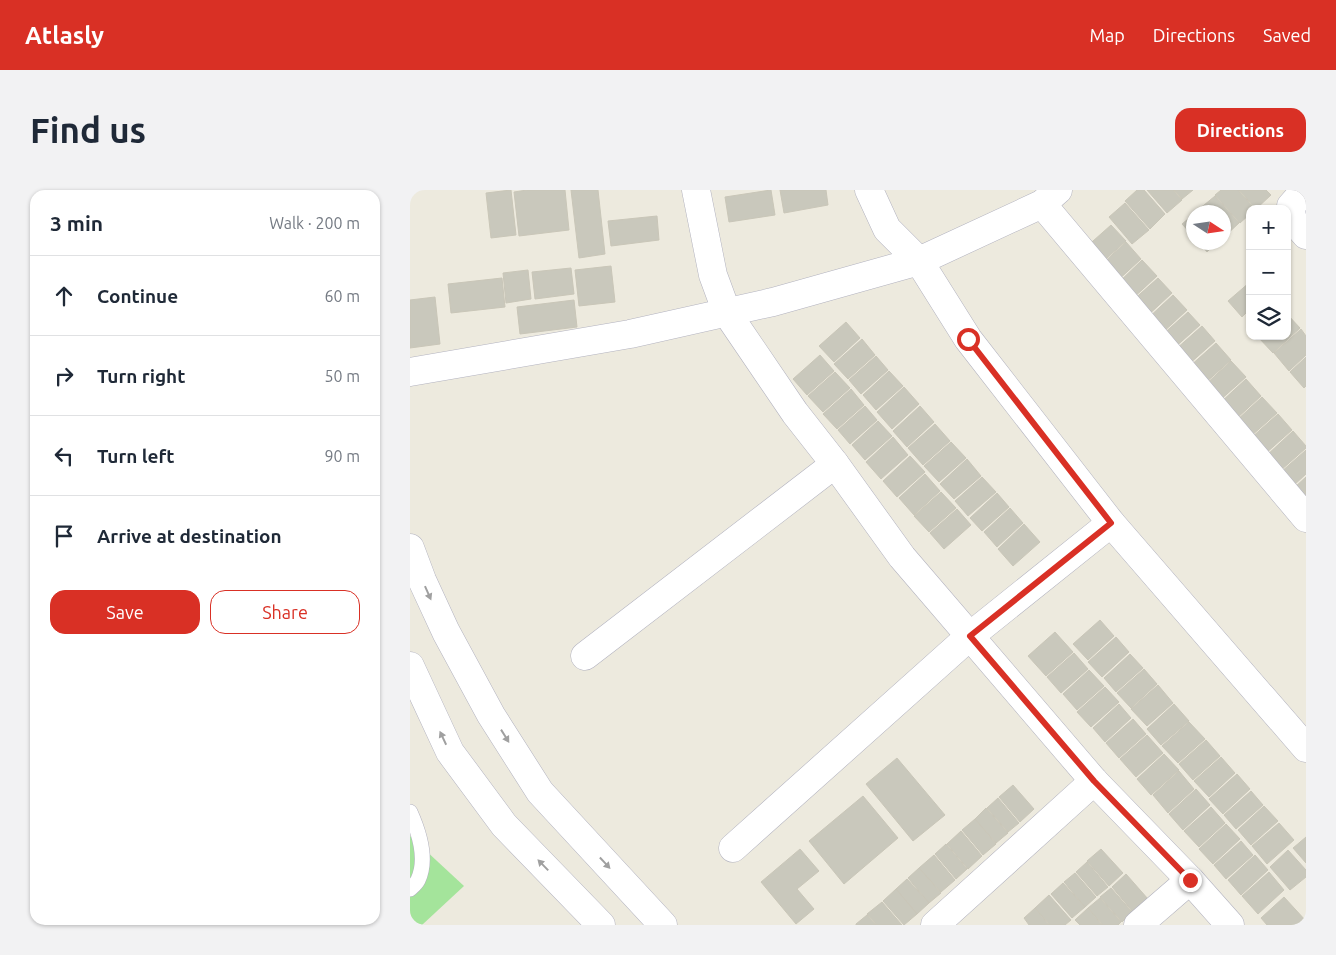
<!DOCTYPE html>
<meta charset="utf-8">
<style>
:root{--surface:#fff;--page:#f2f2f3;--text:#1f2937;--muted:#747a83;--line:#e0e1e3;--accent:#d93025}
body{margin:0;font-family:Ubuntu,sans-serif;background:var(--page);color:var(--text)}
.controls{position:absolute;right:15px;top:15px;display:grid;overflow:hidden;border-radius:10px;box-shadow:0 1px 4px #0004}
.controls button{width:45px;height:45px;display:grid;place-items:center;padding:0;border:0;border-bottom:1px solid var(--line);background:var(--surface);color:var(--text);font:25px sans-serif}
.compass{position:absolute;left:776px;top:15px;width:45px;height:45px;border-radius:50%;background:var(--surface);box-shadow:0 1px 4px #0004;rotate:102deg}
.stop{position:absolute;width:15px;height:15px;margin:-11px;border:4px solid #d93025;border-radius:50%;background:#fff}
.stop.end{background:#d93025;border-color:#fff;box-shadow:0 1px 5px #0008}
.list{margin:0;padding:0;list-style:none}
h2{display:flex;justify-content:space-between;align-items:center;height:65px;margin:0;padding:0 20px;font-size:21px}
h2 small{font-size:16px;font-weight:400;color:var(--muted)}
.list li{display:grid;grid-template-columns:32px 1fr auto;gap:15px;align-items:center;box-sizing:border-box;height:80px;padding:0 20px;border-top:1px solid var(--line)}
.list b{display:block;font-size:19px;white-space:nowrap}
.list em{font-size:16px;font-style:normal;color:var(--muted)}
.actions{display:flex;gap:10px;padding:15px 20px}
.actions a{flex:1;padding:11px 0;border:1px solid var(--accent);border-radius:15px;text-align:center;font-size:18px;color:var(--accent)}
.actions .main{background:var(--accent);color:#fff}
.icon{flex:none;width:28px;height:28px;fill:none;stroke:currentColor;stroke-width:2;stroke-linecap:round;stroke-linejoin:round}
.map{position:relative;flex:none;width:896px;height:735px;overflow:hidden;border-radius:15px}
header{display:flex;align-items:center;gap:30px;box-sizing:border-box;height:70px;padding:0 25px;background:var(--accent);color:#fff}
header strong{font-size:24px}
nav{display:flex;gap:28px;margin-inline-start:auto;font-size:18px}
.intro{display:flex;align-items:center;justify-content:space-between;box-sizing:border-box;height:120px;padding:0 30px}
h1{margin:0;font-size:35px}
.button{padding:12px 22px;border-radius:15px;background:var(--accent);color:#fff;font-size:18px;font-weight:700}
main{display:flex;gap:30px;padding:0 30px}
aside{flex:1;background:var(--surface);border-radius:15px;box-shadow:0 1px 4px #0004}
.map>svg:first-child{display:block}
</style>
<header>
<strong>Atlasly</strong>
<nav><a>Map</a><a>Directions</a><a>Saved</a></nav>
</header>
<div class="intro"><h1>Find us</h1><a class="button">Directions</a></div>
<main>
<aside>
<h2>3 min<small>Walk · 200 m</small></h2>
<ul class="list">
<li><svg class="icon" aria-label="ahead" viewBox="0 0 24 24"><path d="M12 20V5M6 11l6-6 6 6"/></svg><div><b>Continue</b></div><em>60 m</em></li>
<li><svg class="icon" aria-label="right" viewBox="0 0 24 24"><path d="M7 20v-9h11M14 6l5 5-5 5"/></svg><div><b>Turn right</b></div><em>50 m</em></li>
<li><svg class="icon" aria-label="left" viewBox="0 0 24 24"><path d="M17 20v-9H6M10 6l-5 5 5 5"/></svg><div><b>Turn left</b></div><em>90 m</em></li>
<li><svg class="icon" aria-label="arrive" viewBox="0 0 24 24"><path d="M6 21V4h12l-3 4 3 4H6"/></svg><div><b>Arrive at destination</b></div></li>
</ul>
<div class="actions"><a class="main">Save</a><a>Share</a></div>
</aside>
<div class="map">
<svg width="896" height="735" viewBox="0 0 896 735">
<rect width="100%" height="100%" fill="#edeade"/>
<path fill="#a4e49b" d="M0,646L54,696L12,735H0Z"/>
<g fill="#c9c8bc" stroke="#c9c6b8">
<path d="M101,0L106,45L81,48L76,3Z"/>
<path d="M117,0H155L159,40L109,46L104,2Z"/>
<path d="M161,0H188L195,64L169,68Z"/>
<path d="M361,0L365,25L319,32L315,7Z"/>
<path d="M370,0H416L418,15L374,23Z"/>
<path d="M727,0H734L755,24L740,39L715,11Z"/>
<path d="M737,0H763L772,10L757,23Z"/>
<path d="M764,0H783L772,9Z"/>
<path d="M811,0H828L845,19H840V24L830,33L805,5Z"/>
<path d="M829,0H856L861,5L846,19Z"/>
<path d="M805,6L829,33L814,47V22H790L788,20Z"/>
<path d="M715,13L739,40L722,54L699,27Z"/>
<path d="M784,24V47L772,34Z"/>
<path d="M247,26L249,50L201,56L198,31Z"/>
<path d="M701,35L716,51L688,76L674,59Z"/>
<path d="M716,52L731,69L705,93L690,76Z"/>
<path d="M789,52H807L797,62Z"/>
<path d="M732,70L747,86L720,111L706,95Z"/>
<path d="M201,76L205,112L169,116L165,80Z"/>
<path d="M161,78L164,104L125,109L122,82Z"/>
<path d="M118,80L121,109L96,113L93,83Z"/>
<path d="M92,88L95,117L41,123L38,94Z"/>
<path d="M748,88L762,103L735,128L721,112Z"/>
<path d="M840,92V119L832,127L818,111Z"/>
<path d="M763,105L777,120L750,145L736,130Z"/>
<path d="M25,107L30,154L0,158V110Z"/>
<path d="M164,110L167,137L110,144L107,117Z"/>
<path d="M778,122L790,135L763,159L751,146Z"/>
<path d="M877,124L890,138L863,163L848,147L877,146Z"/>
<path d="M436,132L450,148L424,172L409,156Z"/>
<path d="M792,136L805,151L778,175L765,160Z"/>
<path d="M891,139L896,146V165L879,181L864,163Z"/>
<path d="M452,149L465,165L438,189L424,174Z"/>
<path d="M806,153L821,170L794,194L779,177Z"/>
<path d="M410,165L424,181L397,205L383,189Z"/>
<path d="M466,166L478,180L451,204L439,190Z"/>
<path d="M896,167V196L894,198L880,182Z"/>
<path d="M821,171L836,187L808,212L794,196Z"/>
<path d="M479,181L493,196L466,220L453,205Z"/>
<path d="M425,182L440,198L413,222L398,206Z"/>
<path d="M836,189L851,206L825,230L810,213Z"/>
<path d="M494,197L509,214L482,239L467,222Z"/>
<path d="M441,199L454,215L427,239L413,224Z"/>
<path d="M852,207L867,223L840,247L826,231Z"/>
<path d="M455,216L467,230L440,254L428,240Z"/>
<path d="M510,216L524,232L497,257L483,241Z"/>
<path d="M868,224L882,240L855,264L841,248Z"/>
<path d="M468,231L482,246L455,270L442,255Z"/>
<path d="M525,234L540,251L513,275L498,258Z"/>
<path d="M883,241L896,256V258L870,281L856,266Z"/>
<path d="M483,247L498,265L471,289L456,272Z"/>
<path d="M541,252L556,268L529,292L514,276Z"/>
<path d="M896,260V284L883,296L871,282Z"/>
<path d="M500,266L515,282L487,307L473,291Z"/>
<path d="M557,269L571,286L544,309L530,294Z"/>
<path d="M515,284L530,301L504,325L489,308Z"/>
<path d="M572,287L586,302L558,326L545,311Z"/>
<path d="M896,287V310L885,297Z"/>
<path d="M531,302L546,318L519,342L504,326Z"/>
<path d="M587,303L599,317L572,341L560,328Z"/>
<path d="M600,318L613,333L587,357L574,342Z"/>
<path d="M547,319L561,335L534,359L520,343Z"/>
<path d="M614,334L630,352L603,376L588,359Z"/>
<path d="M690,430L704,446L678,470L663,454Z"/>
<path d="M645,442L663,462L636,486L618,466Z"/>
<path d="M706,447L719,462L692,487L678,472Z"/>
<path d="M664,463L678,479L651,503L637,487Z"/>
<path d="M720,464L733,478L706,502L694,488Z"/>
<path d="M734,479L747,494L721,518L707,503Z"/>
<path d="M679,480L694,496L667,520L653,504Z"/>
<path d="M748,495L763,513L737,536L721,519Z"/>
<path d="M695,497L709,512L681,537L667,522Z"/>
<path d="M709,514L721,528L695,552L683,538Z"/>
<path d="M764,514L779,531L751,555L737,539Z"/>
<path d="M723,529L736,544L709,568L696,553Z"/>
<path d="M779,532L795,549L768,573L752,556Z"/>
<path d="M737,545L753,563L726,587L710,569Z"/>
<path d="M796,550L810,566L783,590L769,574Z"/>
<path d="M754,564L769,580L741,605L727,589Z"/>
<path d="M811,567L825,583L799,607L784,591Z"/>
<path d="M487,568L535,625L503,651L456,594Z"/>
<path d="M769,581L784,599L758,623L743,605Z"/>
<path d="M827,584L840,599L813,624L799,609Z"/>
<path d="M603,595L624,619L610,632L589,607Z"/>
<path d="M786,599L800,615L773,640L759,624Z"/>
<path d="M841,601L853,615L826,639L814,625Z"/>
<path d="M453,606L488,648L434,694L399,651Z"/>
<path d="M588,608L609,633L598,642L577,618Z"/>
<path d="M854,616L868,631L841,655L828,640Z"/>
<path d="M801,617L815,633L789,657L774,641Z"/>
<path d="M576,618L598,643L586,653L565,629Z"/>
<path d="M565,629L586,654L573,665L552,640Z"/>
<path d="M869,633L884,650L857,674L842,656Z"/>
<path d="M816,634L830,649L803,674L789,659Z"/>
<path d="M551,641L572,666L558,679L537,654Z"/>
<path d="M896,647V673L883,658Z"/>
<path d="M831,651L843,665L816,689L804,675Z"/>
<path d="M536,654L557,679L546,689L525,664Z"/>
<path d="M390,659L409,681L387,699L404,719L386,734L351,692Z"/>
<path d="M691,659L713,683L699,696L677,671Z"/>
<path d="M878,660L896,680V687L880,700L860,677Z"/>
<path d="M524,665L545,690L531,702L509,678Z"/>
<path d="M845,665L858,680L831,705L818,690Z"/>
<path d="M677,672L698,697L687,706L666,682Z"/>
<path d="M509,678L531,703L519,713L498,688Z"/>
<path d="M859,682L874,700L848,724L832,706Z"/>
<path d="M665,683L686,707L675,717L654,692Z"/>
<path d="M716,684L738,709L723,722L702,697Z"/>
<path d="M497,689L519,713L507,724L486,699Z"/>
<path d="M653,693L675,717L662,728L641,704Z"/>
<path d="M701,698L722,722L712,732L690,707Z"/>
<path d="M486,699L507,724L494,735L473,711Z"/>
<path d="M639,705L661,730L655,735H640L625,718Z"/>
<path d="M874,707L896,731V735H857L851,728Z"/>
<path d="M690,708L711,732L708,735H693L678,718Z"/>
<path d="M472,712L492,735H467L457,724Z"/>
<path d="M625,718L639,735H619L614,728Z"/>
<path d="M678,718L692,735H670L665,730Z"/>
<path d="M457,725L466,735H446V734Z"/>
</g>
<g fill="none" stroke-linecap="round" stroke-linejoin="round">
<defs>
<path id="lane" d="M0,622C9,642 18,669 8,690C6,694 2,697 0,699"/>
<g id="street">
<path d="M286,0L303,85L317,123L385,223L425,274L492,367L684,591L780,690L820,735"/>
<path d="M459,0L477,39L509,71L558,149L701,333L896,558"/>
<path d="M895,0L881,16L882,29L896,45"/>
<path d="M632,14L896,328"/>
<path d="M0,182L220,144L363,112L509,71L632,14L648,0"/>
<path d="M0,358L12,390L36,442L81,525L130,602L253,735"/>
<path d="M175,466L425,274"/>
<path d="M0,476L40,562L94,635L191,735"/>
<path d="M323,658L560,446L701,333"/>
<path d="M525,735L684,591"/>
<path d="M728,735L780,690"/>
</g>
</defs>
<use href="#lane" stroke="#b2b2bf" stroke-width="16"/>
<use href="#street" stroke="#b2b2bf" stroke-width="29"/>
<use href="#lane" stroke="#fff" stroke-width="15"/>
<use href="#street" stroke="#fff" stroke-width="28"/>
</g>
<defs><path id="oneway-solid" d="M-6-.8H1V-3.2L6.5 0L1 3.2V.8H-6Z" transform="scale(1.25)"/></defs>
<g fill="#a0a0a0">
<use href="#oneway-solid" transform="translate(18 403) rotate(66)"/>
<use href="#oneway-solid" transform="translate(95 546) rotate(58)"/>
<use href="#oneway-solid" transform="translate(33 548) rotate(-115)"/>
<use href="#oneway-solid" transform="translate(195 673) rotate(47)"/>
<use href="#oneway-solid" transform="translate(133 675) rotate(-134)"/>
</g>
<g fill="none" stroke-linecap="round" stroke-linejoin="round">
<path stroke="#d93025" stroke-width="6" d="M558,149L701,333L560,446L684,591L780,690"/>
</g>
</svg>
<div class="controls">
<button>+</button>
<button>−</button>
<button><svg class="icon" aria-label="layers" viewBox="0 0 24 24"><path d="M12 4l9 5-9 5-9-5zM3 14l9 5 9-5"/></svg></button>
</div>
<svg class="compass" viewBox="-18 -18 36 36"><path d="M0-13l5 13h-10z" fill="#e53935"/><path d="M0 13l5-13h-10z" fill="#747a83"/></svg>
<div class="stop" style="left:558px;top:149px"></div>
<div class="stop end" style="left:780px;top:690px"></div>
</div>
</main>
